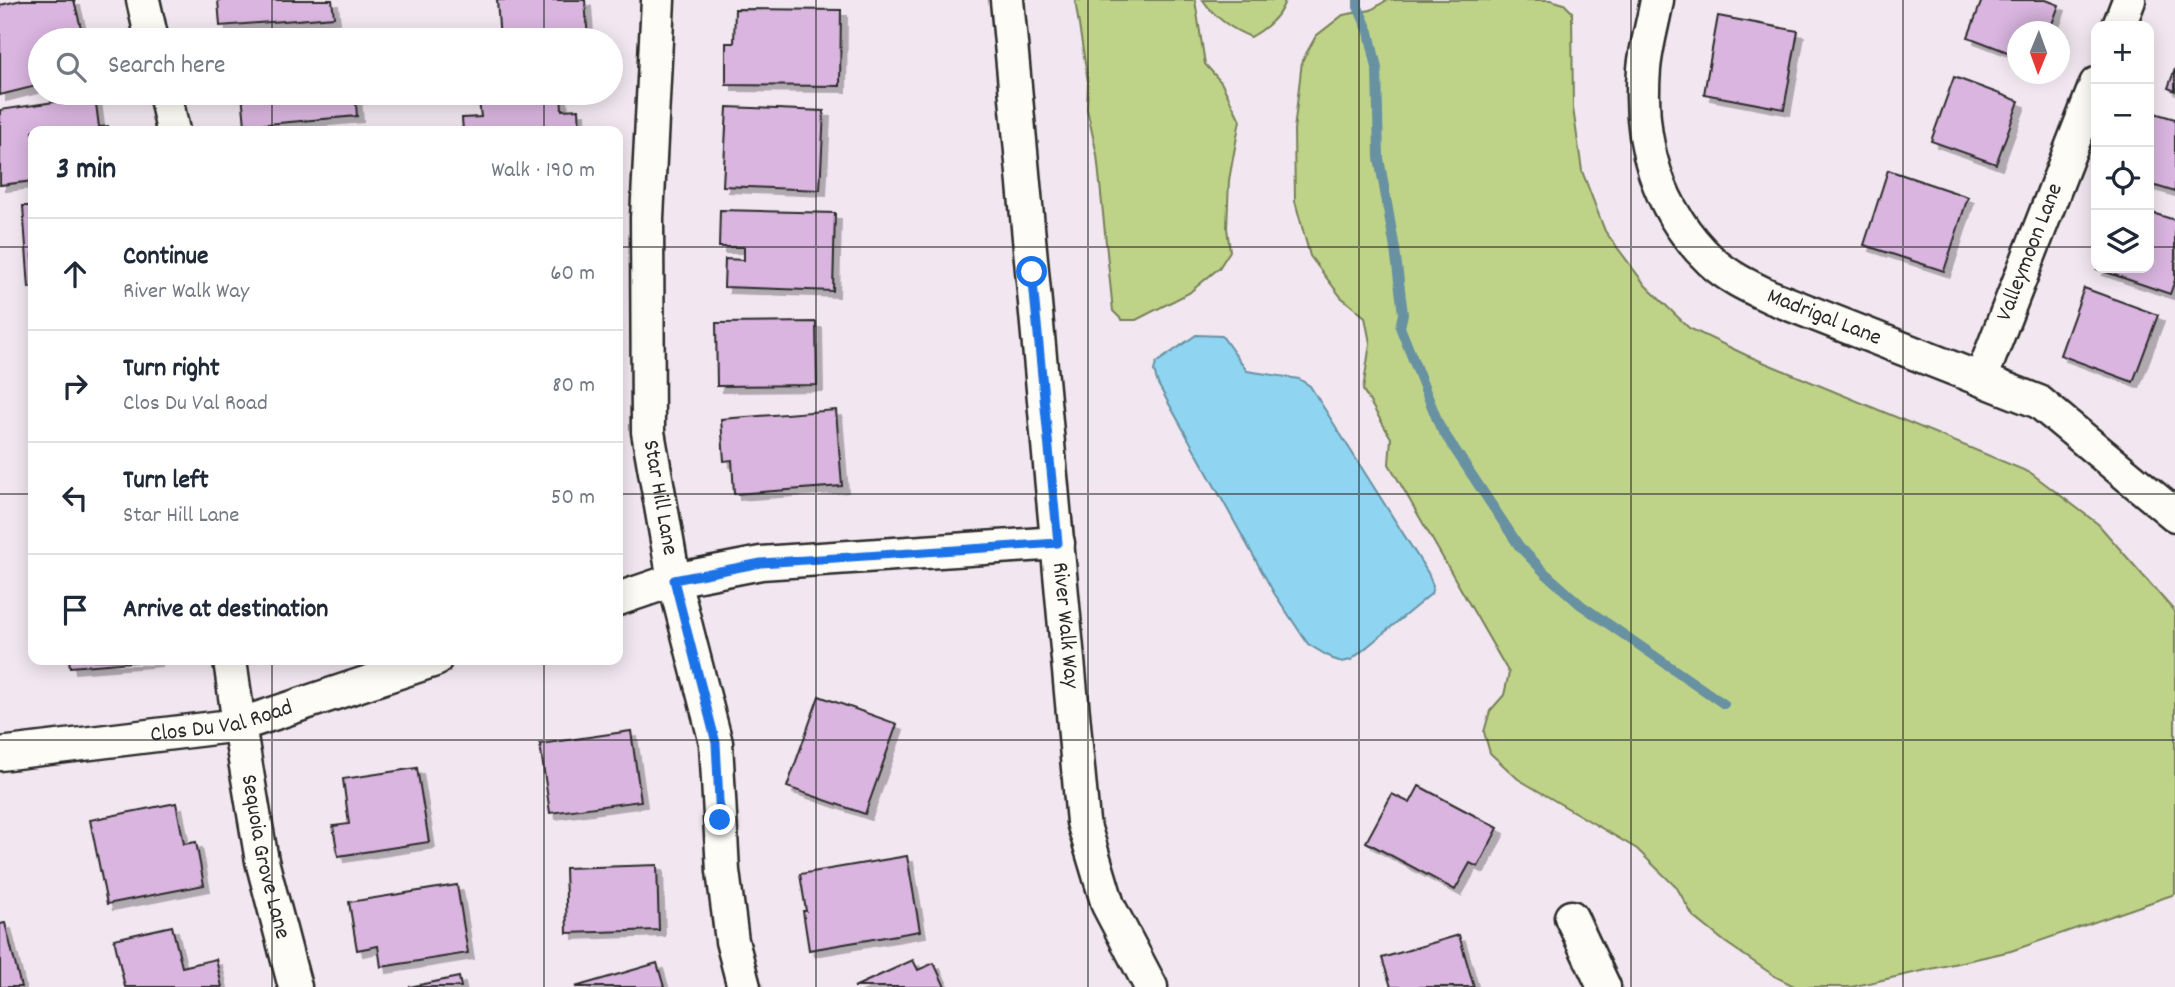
<!DOCTYPE html>
<meta charset="utf-8">
<style>
:root{--surface:#fff;--page:#f2f2f3;--text:#1f2937;--muted:#747a83;--line:#e0e1e3}
body{margin:0;font-family:Dekko,sans-serif;background:var(--page);color:var(--text)}
.controls{position:absolute;right:21px;top:21px;display:grid;overflow:hidden;border-radius:14px;box-shadow:0 4px 18px #0003}
.controls button{width:63px;height:63px;display:grid;place-items:center;padding:0;border:0;border-bottom:2px solid var(--line);background:var(--surface);color:var(--text);font:35px sans-serif}
.compass{position:absolute;left:2007px;top:21px;width:63px;height:63px;border-radius:50%;background:var(--surface);box-shadow:0 4px 18px #0003;rotate:181deg}
.stop{position:absolute;width:21px;height:21px;margin:-16px;border:5px solid #1a73e8;border-radius:50%;background:#fff}
.stop.end{background:#1a73e8;border-color:#fff;box-shadow:0 2px 7px #0008}
.list{margin:0;padding:0;list-style:none}
h2{display:flex;justify-content:space-between;align-items:center;height:91px;margin:0;padding:0 28px;font-size:30px}
h2 small{font-size:23px;font-weight:400;color:var(--muted)}
.list li{display:grid;grid-template-columns:46px 1fr auto;gap:21px;align-items:center;box-sizing:border-box;height:112px;padding:0 28px;border-top:2px solid var(--line)}
.list b{display:block;font-size:26px;white-space:nowrap}
.list p{margin:0;font-size:23px;white-space:nowrap;color:var(--muted)}
.list em{font-size:23px;font-style:normal;color:var(--muted)}
.icon{flex:none;width:38px;height:38px;fill:none;stroke:currentColor;stroke-width:2;stroke-linecap:round;stroke-linejoin:round}
.map{position:relative;flex:none;width:2175px;height:987px;overflow:hidden}
.search{position:absolute;background:var(--surface);box-shadow:0 4px 18px #0003;left:28px;top:28px;width:595px;height:77px;display:flex;align-items:center;gap:18px;box-sizing:border-box;padding:0 24px;border-radius:38px;color:var(--muted);font-size:26px}
.panel{position:absolute;background:var(--surface);box-shadow:0 4px 18px #0003;left:28px;top:126px;width:595px;height:539px;border-radius:14px}
.map>svg:first-child{display:block}
</style>
<div class="map">
<svg width="2175" height="987" viewBox="0 0 2175 987">
<defs>
<filter id="shadow"><feDropShadow dx="6" dy="6" stdDeviation="0" flood-color="#0004"/></filter>
</defs>
<rect width="100%" height="100%" fill="#f2e7f0"/>
<filter id="ink" filterUnits="userSpaceOnUse"><feTurbulence type="fractalNoise" baseFrequency=".0143" numOctaves="2"/><feDisplacementMap in="SourceGraphic" scale="14" xChannelSelector="R" yChannelSelector="G"/><feConvolveMatrix kernelMatrix="1 2 1 2 8 2 1 2 1" color-interpolation-filters="sRGB"/></filter>
<g filter="url(#ink)">
<g fill="#bfd388" stroke="#757f5a" stroke-width="2">
<path d="M1075,0H1195L1205,64L1221,82L1240,120L1229,180L1227,228L1230,251L1219,268L1189,293L1136,320H1122L1113,311L1097,155L1087,109L1088,82Z"/>
<path d="M1203,0H1285C1281,16 1265,29 1251,37C1231,29 1215,18 1203,0Z"/>
<path d="M1387,0H1551L1564,4L1572,12L1573,108L1582,171L1605,231L1646,286L1689,328L1746,355L2031,473L2098,524L2175,612V894L2011,951L1851,987H1796L1776,977L1725,942L1693,916L1677,888L1637,849L1518,779L1490,753L1484,732L1490,711L1504,695L1509,673L1389,464L1391,438L1363,390L1370,343L1365,317L1341,297L1310,256L1295,201L1294,130L1302,61L1316,36L1343,15L1371,10Z"/>
</g>
<path fill="#8fd5f1" stroke="#6791a2" stroke-width="2" d="M1196,335L1222,336L1247,371L1299,379L1310,386L1428,573L1433,586L1431,594L1351,660L1342,662L1333,659L1308,644L1274,593L1158,384L1154,371L1156,363Z"/>
<g fill="none" stroke-linecap="round" stroke-linejoin="round">
<path stroke="#6791a2" stroke-width="10" d="M1358,0V7L1369,32L1377,68L1379,158L1395,249L1403,314L1400,327L1440,427L1519,546L1546,574L1581,605L1724,704"/>
</g>
<g fill="#d9b5df" stroke="#2b2b2b" stroke-width="2" filter="url(#shadow)">
<path d="M22,0H74L84,40H40V85L0,95V5Z"/>
<path d="M218,0H332L334,17L220,26Z"/>
<path d="M497,0H585L588,40H500Z"/>
<path d="M1982,0H2046L2059,5L2049,32H2018V56L1968,37Z"/>
<path d="M735,9L841,10L840,86L726,85V43H734Z"/>
<path d="M1718,16L1798,31L1784,109L1704,94Z"/>
<path d="M2175,69V91L2168,88Z"/>
<path d="M1954,77L2019,101L1996,164L1931,141Z"/>
<path d="M242,93H355L357,116L245,126Z"/>
<path d="M478,93H561L562,110L579,109L580,131H463L462,118L481,117Z"/>
<path d="M95,96L99,127L108,126V131H33V181L0,185V110Z"/>
<path d="M727,107L824,111L820,190L723,186Z"/>
<path d="M2151,112L2175,119V192L2149,184V120Z"/>
<path d="M1888,170L1968,197L1944,271L1864,245Z"/>
<path d="M23,206H33V287L29,288Z"/>
<path d="M720,210L835,213L833,291L724,287L725,259L744,260V247H719Z"/>
<path d="M2149,212L2175,220V280L2170,294L2097,269L2098,268H2149Z"/>
<path d="M2084,288L2158,315L2133,382L2060,355Z"/>
<path d="M816,322L817,385L717,386L716,323Z"/>
<path d="M836,410L842,486L734,494L732,460L724,461L721,419Z"/>
<path d="M69,660H157L70,667Z"/>
<path d="M819,696L897,724L865,814L787,787Z"/>
<path d="M631,731L641,801L550,813L540,744Z"/>
<path d="M417,768L429,842L338,856L333,826L349,824L343,779Z"/>
<path d="M1419,786L1498,828L1478,867L1470,863L1455,890L1366,842L1392,794L1410,803Z"/>
<path d="M176,803L184,844L196,842L204,885L107,904L90,820Z"/>
<path d="M907,856L920,931L809,950L803,911H806L800,874Z"/>
<path d="M657,865L659,930L567,933L565,868Z"/>
<path d="M457,885L468,953L381,967L378,946L357,950L349,902Z"/>
<path d="M5,923L21,987H0V924Z"/>
<path d="M172,926L182,967L216,959L222,987H125L114,939Z"/>
<path d="M1459,935L1474,987H1391L1382,958Z"/>
<path d="M913,960L918,970L934,963L945,987H854Z"/>
<path d="M657,963L664,987H575Z"/>
<path d="M459,977L461,987H409Z"/>
</g>
<g fill="none" stroke-linecap="round" stroke-linejoin="round">
<defs>
<g id="minor">
<path d="M143,0L152,40"/>
<path id="s1" d="M658,0L647,218L648,432L674,580L716,743L723,871L732,941L744,987"/>
<path id="s2" d="M1007,0L1083,822L1108,905L1151,987"/>
<path id="s3" d="M1657,0C1653,23 1646,46 1644,69C1638,141 1657,210 1711,261C1728,277 1750,287 1771,297L2039,402L2175,515"/>
<path d="M2119,26L2129,0"/>
<path d="M165,93L173,131"/>
<path id="s4" d="M1981,379L2096,84"/>
<path d="M618,599L674,580L761,563L1058,543"/>
<path id="s5" d="M230,660L239,725L262,861L295,987"/>
<path id="s6" d="M0,754L239,725L435,660"/>
<path d="M1571,917L1604,987"/>
</g>
</defs>
<use href="#minor" stroke="#2b2b2b" stroke-width="37"/>
<use href="#minor" stroke="#fdfcf7" stroke-width="32"/>
</g>
</g>
<g fill="none" stroke-linecap="round" stroke-linejoin="round" filter="url(#ink)">
<path stroke="#1a73e8" stroke-width="9" d="M720,820L716,743L674,580L761,563L1058,543L1032,272"/>
</g>
<path fill="none" stroke="#2b2b2b" stroke-width="2" stroke-opacity="0.55" d="M272,0V40M544,0V40M816,0V987M1088,0V987M1359,0V987M1631,0V987M1903,0V987M272,93V131M544,93V131M0,247H33M618,247H2096M2149,247H2175M0,494H33M618,494H2175M272,660V987M544,660V987M0,740H2175"/>
<g text-anchor="middle" dominant-baseline="central" stroke-width="5" stroke-linejoin="round" paint-order="stroke">
<g font-size="23" fill="#2b2b2b" stroke="#fdfcf7">
<text stroke="none"><textPath href="#s4" startOffset="136">Valleymoon Lane</textPath></text>
<text stroke="none"><textPath href="#s3" startOffset="408">Madrigal Lane</textPath></text>
<text stroke="none"><textPath href="#s1" startOffset="499">Star Hill Lane</textPath></text>
<text stroke="none"><textPath href="#s2" startOffset="628">River Walk Way</textPath></text>
<text stroke="none"><textPath href="#s6" startOffset="224">Clos Du Val Road</textPath></text>
<text stroke="none"><textPath href="#s5" startOffset="200">Sequoia Grove Lane</textPath></text>
</g>
</g>
</svg>
<div class="controls">
<button>+</button>
<button>−</button>
<button><svg class="icon" aria-label="locate" viewBox="0 0 24 24"><circle cx="12" cy="12" r="6"/><path d="M12 2v4M12 18v4M2 12h4M18 12h4"/></svg></button>
<button><svg class="icon" aria-label="layers" viewBox="0 0 24 24"><path d="M12 4l9 5-9 5-9-5zM3 14l9 5 9-5"/></svg></button>
</div>
<svg class="compass" viewBox="-18 -18 36 36"><path d="M0-13l5 13h-10z" fill="#e53935"/><path d="M0 13l5-13h-10z" fill="#747a83"/></svg>
<div class="stop" style="left:1032px;top:272px"></div>
<div class="stop end" style="left:720px;top:820px"></div>
<div class="search"><svg class="icon" aria-label="search" viewBox="0 0 24 24"><circle cx="10" cy="10" r="6"/><path d="M15 15l6 6"/></svg>Search here</div>
<section class="panel">
<h2>3 min<small>Walk · 190 m</small></h2>
<ul class="list">
<li><svg class="icon" aria-label="ahead" viewBox="0 0 24 24"><path d="M12 20V5M6 11l6-6 6 6"/></svg><div><b>Continue</b><p>River Walk Way</p></div><em>60 m</em></li>
<li><svg class="icon" aria-label="right" viewBox="0 0 24 24"><path d="M7 20v-9h11M14 6l5 5-5 5"/></svg><div><b>Turn right</b><p>Clos Du Val Road</p></div><em>80 m</em></li>
<li><svg class="icon" aria-label="left" viewBox="0 0 24 24"><path d="M17 20v-9H6M10 6l-5 5 5 5"/></svg><div><b>Turn left</b><p>Star Hill Lane</p></div><em>50 m</em></li>
<li><svg class="icon" aria-label="arrive" viewBox="0 0 24 24"><path d="M6 21V4h12l-3 4 3 4H6"/></svg><div><b>Arrive at destination</b></div></li>
</ul>
</section>
</div>
